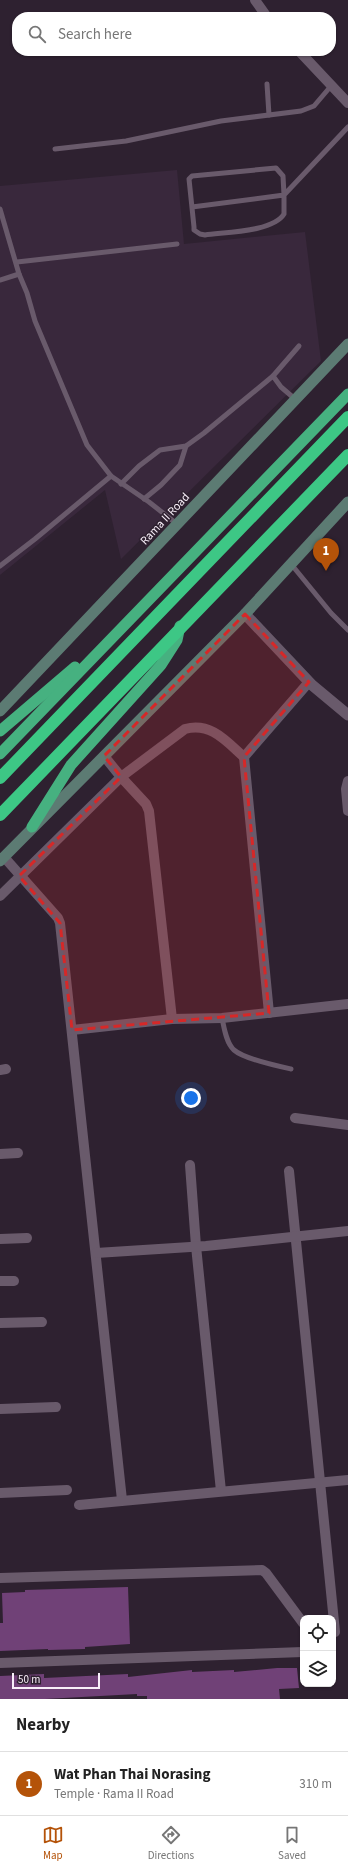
<!DOCTYPE html>
<meta charset="utf-8">
<style>
:root{--surface:#fff;--page:#f6f6f6;--text:#222;--muted:#767676;--line:#e0e0e0;--accent:#b45309}
body{margin:0;font-family:"Source Sans 3",sans-serif;background:var(--page);color:var(--text)}
.controls{position:absolute;right:12px;bottom:12px;display:grid;overflow:hidden;border-radius:8px;box-shadow:0 1px 3px #0004}
.controls button{width:36px;height:36px;display:grid;place-items:center;padding:0;border:0;border-bottom:1px solid var(--line);background:var(--surface);color:var(--text);font:20px sans-serif}
.scale{position:absolute;left:12px;bottom:10px;width:88px;box-sizing:border-box;padding-left:4px;border:2px solid #f8eff9;border-top:0;font-size:11px;line-height:14px;white-space:nowrap;color:#f8eff9;-webkit-text-stroke:3px #2e2130;paint-order:stroke}
.you{position:absolute;left:191px;top:1098px;width:14px;height:14px;margin:-10px;border:3px solid #fff;border-radius:50%;background:#1a73e8;box-shadow:0 0 0 6px #1a73e833}
.badge{display:grid;place-items:center;width:26px;height:26px;border-radius:50%;background:var(--accent);color:#fff;font-size:13px;font-weight:700}
.pin{position:absolute;translate:-50% -33px;filter:drop-shadow(0 1px 2px #0008)}
.pin::after{content:'';position:absolute;top:21px;width:14px;height:12px;background:inherit;clip-path:polygon(0 0,100% 0,50% 100%)}
.list{margin:0;padding:0;list-style:none}
h2{display:flex;justify-content:space-between;align-items:center;height:52px;margin:0;padding:0 16px;font-size:17px}
h2 small{font-size:13px;font-weight:400;color:var(--muted)}
.list li{display:grid;grid-template-columns:26px 1fr auto;gap:12px;align-items:center;box-sizing:border-box;height:64px;padding:0 16px;border-top:1px solid var(--line)}
.list b{display:block;font-size:15px;white-space:nowrap}
.list p{margin:0;font-size:13px;white-space:nowrap;color:var(--muted)}
.list em{font-size:13px;font-style:normal;color:var(--muted)}
.icon{flex:none;width:22px;height:22px;fill:none;stroke:currentColor;stroke-width:2;stroke-linecap:round;stroke-linejoin:round}
.map{position:relative;flex:none;width:348px;height:1699px;overflow:hidden}
.search{position:absolute;background:var(--surface);box-shadow:0 1px 3px #0004;left:12px;right:12px;top:12px;height:44px;display:flex;align-items:center;gap:10px;box-sizing:border-box;padding:0 14px;border-radius:16px;color:var(--muted);font-size:15px}
.sheet{height:116px;background:var(--surface)}
nav{display:flex;justify-content:space-around;align-items:center;box-sizing:border-box;height:56px;border-top:1px solid var(--line);background:var(--surface);font-size:11px;color:var(--muted)}
nav a{display:grid;justify-items:center;gap:2px}
nav .on{color:var(--accent)}
.map>svg:first-child{display:block}
</style>
<div class="map">
<svg width="348" height="1699" viewBox="0 0 348 1699">
<rect width="100%" height="100%" fill="#2e2130"/>
<path fill="#39283c" d="M177,170L184,244L305,232L321,361L121,559L105,490L0,575V186Z"/>
<g fill="#704177">
<path d="M128,1587L130,1644L85,1647V1649L48,1650V1649L0,1651V1623H3L2,1593L25,1592V1590Z"/>
<path d="M277,1668H297L299,1688L279,1689L280,1699H147V1696H137V1694L45,1699H0V1676L44,1674V1678L128,1674V1677L192,1670V1672L234,1670V1672Z"/>
</g>
<g fill="none" stroke-linecap="round" stroke-linejoin="round">
<g stroke="#695a6b" stroke-width="5">
<path d="M267,84L269,115"/>
<path d="M55,149L126,141L221,121L301,111L314,106L331,86"/>
<path d="M192,207L284,195L283,176L276,168L192,176L189,179L194,227V230L200,234L205,235C225,232 273,232 284,214V195L348,127"/>
<path d="M0,209L19,274"/>
<path d="M17,262L177,244"/>
<path d="M0,280L19,274L27,293L35,321L87,445L111,476L149,502L177,524"/>
<path d="M273,376L299,346"/>
<path d="M121,484L139,466L160,450L186,446L204,433L273,376L281,387L295,399"/>
<path d="M144,499L161,485L180,465L186,446"/>
<path d="M291,564L331,613L348,630"/>
<path d="M0,566L35,539L111,476"/>
<path d="M222,1018C224,1027 226,1043 234,1050C244,1059 277,1066 291,1069"/>
</g>
<g stroke="#695a6b" stroke-width="10">
<path d="M255,0L267,17"/>
<path d="M299,51L348,103"/>
<path d="M104,756L121,777L146,804L149,811L172,1019"/>
<path d="M348,781L346,789L348,811"/>
<path d="M4,857L58,918L60,923L122,1500"/>
<path d="M0,896L121,777L185,729C211,722 226,741 244,757"/>
<path d="M269,1013L244,757L309,682"/>
<path d="M72,1030L172,1019L222,1018L348,1004"/>
<path d="M0,1070L6,1069"/>
<path d="M295,1118L348,1125"/>
<path d="M0,1154L18,1153"/>
<path d="M190,1165L196,1246L221,1491"/>
<path d="M289,1171L335,1632"/>
<path d="M0,1239L27,1238"/>
<path d="M96,1253L206,1246L348,1231"/>
<path d="M0,1281H14"/>
<path d="M0,1323L42,1322"/>
<path d="M0,1409L56,1407"/>
<path d="M0,1493L67,1490"/>
<path d="M79,1505L348,1480"/>
<path d="M0,1578L262,1570L266,1573L303,1623"/>
<path d="M0,1663L303,1652"/>
</g>
<path stroke="#695a6b" stroke-width="11" d="M245,614L312,685L348,715"/>
<g stroke="#5c7b73" stroke-width="11">
<path d="M0,711L348,344"/>
<path d="M0,861L245,614L348,502"/>
</g>
<g stroke="#46b180" stroke-width="11">
<path d="M0,731L75,667"/>
<path d="M0,754L348,394"/>
<path d="M32,827L71,765L161,665L177,640L180,626"/>
</g>
<g stroke="#3dc785" stroke-width="12">
<path d="M0,778L348,417"/>
<path d="M0,815L348,455"/>
</g>
</g>
<path fill="#d62828" fill-opacity="0.2" stroke="#d62828" stroke-width="3" stroke-dasharray="8 5" stroke-linejoin="round" d="M245,614L309,682L244,757L269,1013L72,1030L60,923L19,876L121,777L104,756Z"/>
<g text-anchor="middle" dominant-baseline="central" stroke-width="3" stroke-linejoin="round" paint-order="stroke">
<g font-size="12" fill="#f8eff9" stroke="#2e2130">
<text transform="translate(165 519) rotate(-47)">Rama II Road</text>
</g>
</g>
</svg>
<div class="controls">
<button><svg class="icon" aria-label="locate" viewBox="0 0 24 24"><circle cx="12" cy="12" r="6"/><path d="M12 2v4M12 18v4M2 12h4M18 12h4"/></svg></button>
<button><svg class="icon" aria-label="layers" viewBox="0 0 24 24"><path d="M12 4l9 5-9 5-9-5zM3 14l9 5 9-5"/></svg></button>
</div>
<div class="scale">50 m</div>
<div class="you"></div>
<div class="pin badge" style="left:326px;top:571px">1</div>
<div class="search"><svg class="icon" aria-label="search" viewBox="0 0 24 24"><circle cx="10" cy="10" r="6"/><path d="M15 15l6 6"/></svg>Search here</div>
</div>
<section class="sheet">
<h2>Nearby<small></small></h2>
<ul class="list">
<li><span class="badge">1</span><div><b>Wat Phan Thai Norasing</b><p>Temple · Rama II Road</p></div><em>310 m</em></li>
</ul>
</section>
<nav>
<a class="on"><svg class="icon" aria-label="map" viewBox="0 0 24 24"><path d="M3 6l6-2 6 2 6-2v14l-6 2-6-2-6 2zM9 4v14M15 6v14"/></svg>Map</a>
<a><svg class="icon" aria-label="directions" viewBox="0 0 24 24"><path d="M12 3l9 9-9 9-9-9zM9 14v-3h6M13 9l2 2-2 2"/></svg>Directions</a>
<a><svg class="icon" aria-label="saved" viewBox="0 0 24 24"><path d="M7 4h10v16l-5-4-5 4z"/></svg>Saved</a>
</nav>
